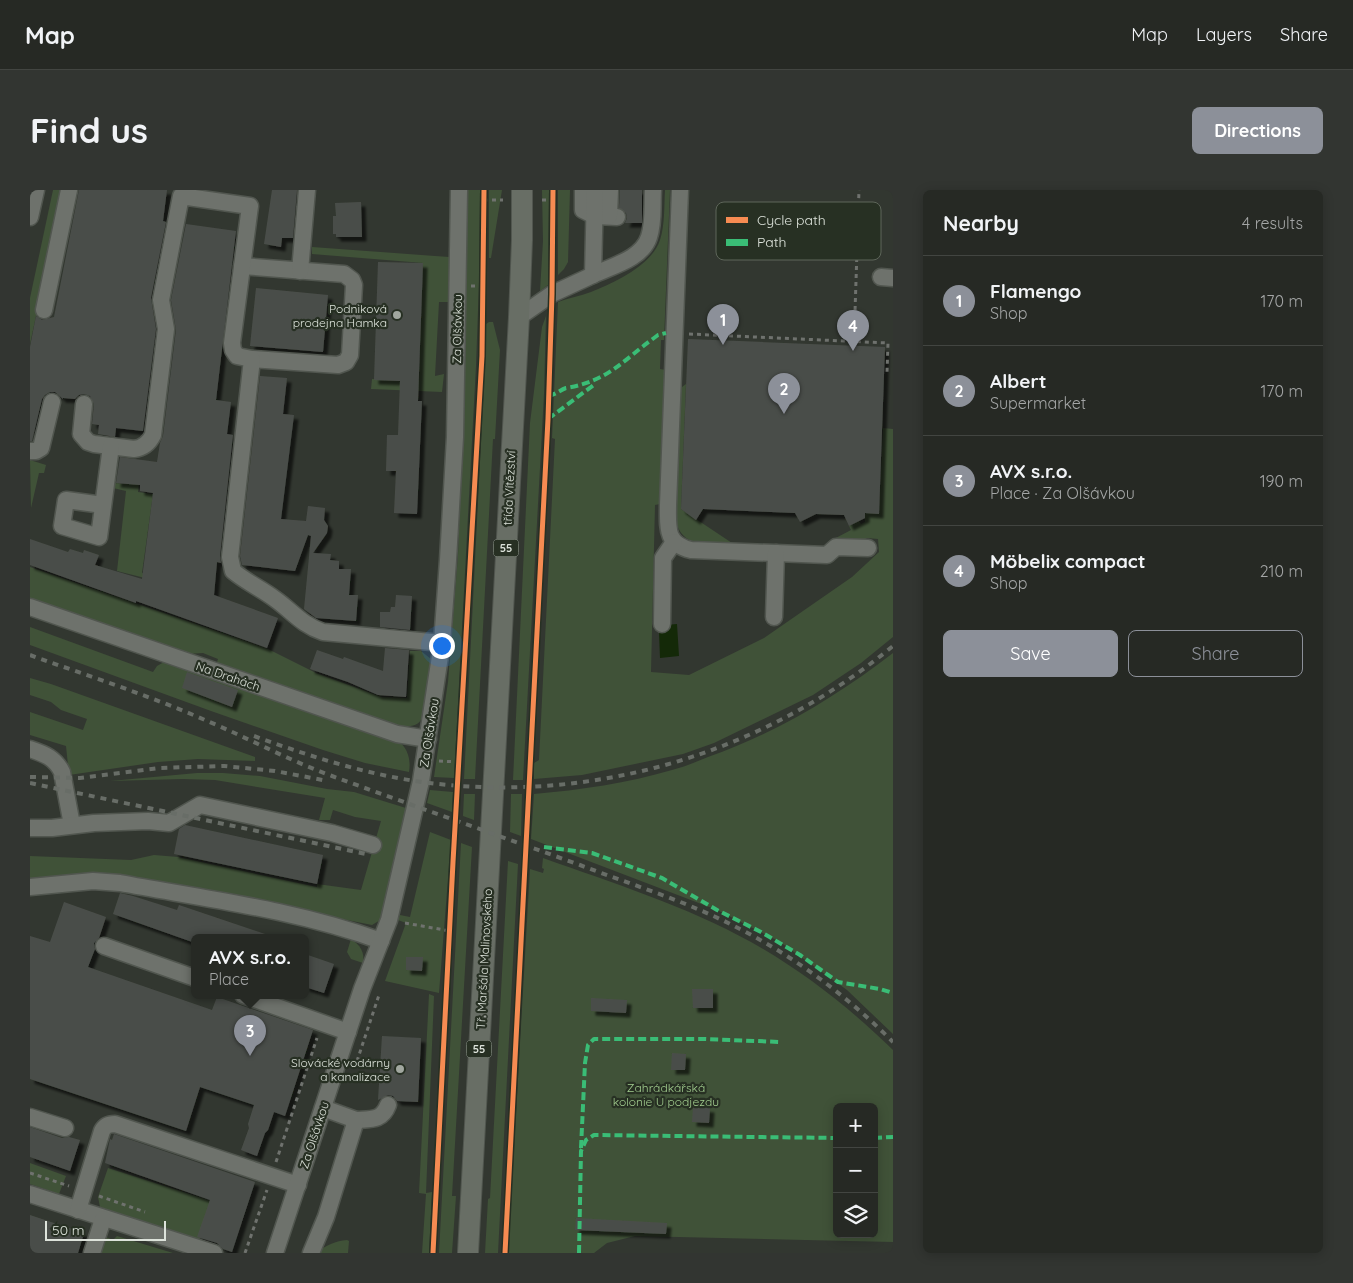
<!DOCTYPE html>
<meta charset="utf-8">
<style>
:root{--surface:#262924;--page:#323531;--text:#f1f3f6;--muted:#a4a6a6;--line:#424541;--accent:#8c9099}
body{margin:0;font-family:Quicksand,sans-serif;background:var(--page);color:var(--text)}
.controls{position:absolute;right:15px;bottom:15px;display:grid;overflow:hidden;border-radius:8px;box-shadow:0 2px 12px #0003}
.controls button{width:45px;height:45px;display:grid;place-items:center;padding:0;border:0;border-bottom:1px solid var(--line);background:var(--surface);color:var(--text);font:25px sans-serif}
.scale{position:absolute;left:15px;bottom:12px;width:121px;box-sizing:border-box;padding-left:5px;border:2px solid #dde3db;border-top:0;font-size:14px;line-height:18px;white-space:nowrap;color:#dde3db;-webkit-text-stroke:4px #273023;paint-order:stroke}
.you{position:absolute;left:411px;top:455px;width:18px;height:18px;margin:-12px;border:4px solid #fff;border-radius:50%;background:#1a73e8;box-shadow:0 0 0 8px #1a73e833}
.badge{display:grid;place-items:center;width:32px;height:32px;border-radius:50%;background:var(--accent);color:#fff;font-size:16px;font-weight:700}
.pin{position:absolute;translate:-50% -41px;filter:drop-shadow(0 1px 2px #0008)}
.pin::after{content:'';position:absolute;top:26px;width:18px;height:15px;background:inherit;clip-path:polygon(0 0,100% 0,50% 100%)}
.popup{position:absolute;left:161px;top:744px;width:118px;height:65px;box-sizing:border-box;display:grid;place-content:center;border-radius:8px;background:var(--surface);filter:drop-shadow(0 1px 4px #0005);font-size:16px;white-space:nowrap;color:var(--muted)}
.popup b{font-size:19px;color:var(--text)}
.popup::after{content:'';position:absolute;left:50%;top:100%;margin-left:-10px;border:10px solid transparent;border-top-color:var(--surface)}
.list{margin:0;padding:0;list-style:none}
h2{display:flex;justify-content:space-between;align-items:center;height:65px;margin:0;padding:0 20px;font-size:21px}
h2 small{font-size:16px;font-weight:400;color:var(--muted)}
.list li{display:grid;grid-template-columns:32px 1fr auto;gap:15px;align-items:center;box-sizing:border-box;height:90px;padding:0 20px;border-top:1px solid var(--line)}
.list b{display:block;font-size:19px;white-space:nowrap}
.list p{margin:0;font-size:16px;white-space:nowrap;color:var(--muted)}
.list em{font-size:16px;font-style:normal;color:var(--muted)}
.actions{display:flex;gap:10px;padding:15px 20px}
.actions a{flex:1;padding:11px 0;border:1px solid var(--accent);border-radius:8px;text-align:center;font-size:18px;color:var(--accent)}
.actions .main{background:var(--accent);color:#fff}
.icon{flex:none;width:28px;height:28px;fill:none;stroke:currentColor;stroke-width:2;stroke-linecap:round;stroke-linejoin:round}
.map{position:relative;flex:none;width:863px;height:1063px;overflow:hidden;border-radius:8px}
header{display:flex;align-items:center;gap:30px;box-sizing:border-box;height:70px;padding:0 25px;background:var(--surface);border-bottom:1px solid var(--line)}
header strong{font-size:24px}
nav{display:flex;gap:28px;margin-inline-start:auto;font-size:18px}
.intro{display:flex;align-items:center;justify-content:space-between;box-sizing:border-box;height:120px;padding:0 30px}
h1{margin:0;font-size:35px}
.button{padding:12px 22px;border-radius:8px;background:var(--accent);color:#fff;font-size:18px;font-weight:700}
main{display:flex;gap:30px;padding:0 30px}
aside{flex:1;background:var(--surface);border-radius:8px;box-shadow:0 2px 12px #0003}
.map>svg:first-child{display:block}
</style>
<header>
<strong>Map</strong>
<nav><a>Map</a><a>Layers</a><a>Share</a></nav>
</header>
<div class="intro"><h1>Find us</h1><a class="button">Directions</a></div>
<main>
<div class="map">
<svg width="863" height="1063" viewBox="0 0 863 1063">
<defs>
<filter id="shadow"><feDropShadow dx="4.5" dy="4.5" stdDeviation="1" flood-color="#0009"/></filter>
</defs>
<rect width="100%" height="100%" fill="#323730"/>
<g fill="#405238" fill-rule="evenodd">
<path d="M23,0H33L0,154V108Z"/>
<path d="M437,0H450L449,93L446,176L424,588L404,587L418,492L428,365L435,177Z"/>
<path d="M459,0H472L461,68H459Z"/>
<path d="M512,0H519L518,95L510,101L513,51Z"/>
<path d="M528,0H540L538,72L534,79L528,85Z"/>
<path d="M635,0H640L634,150H631L630,179L636,180L630,314L625,315L621,482L659,485L734,448L822,387L849,362L848,349L837,348L826,354L801,353L802,350L821,340L819,336L829,331L831,334L835,332V323H849L853,238L863,239V447L831,473L783,505L684,553L653,564L552,585L504,589V573L509,570L525,249L522,248L528,112C539,108 550,106 561,102C584,93 622,75 630,50C635,34 634,16 635,0Z"/>
<path d="M282,57L419,67V112H409L405,186L414,184L412,202L341,199L342,189L389,190L393,73L282,64Z"/>
<path d="M516,126L514,204L493,590H483L500,233L512,137Z"/>
<path d="M459,132H463L470,160L465,249H463L445,589H434L456,153V134Z"/>
<path d="M656,194L651,319L702,353C677,353 651,360 645,327L651,200L652,197Z"/>
<path d="M0,270L16,275L14,283H9L1,318Z"/>
<path d="M99,277L111,279L108,302L123,304L112,383L118,384L115,388L87,381L96,301L83,298L84,293L97,294Z"/>
<path d="M0,377L236,458L286,483L352,507L377,508L380,461H391L401,469L392,528C388,537 378,537 369,536L186,475L188,469L173,463L157,464L0,409Z"/>
<path d="M0,437L123,482L127,476L134,472L368,551C378,558 381,570 379,582L335,573L293,560L181,521L0,455Z"/>
<path d="M863,463V844L817,800L750,752L687,720L501,649L504,604C550,600 598,593 642,580C654,577 666,572 678,567C746,543 806,507 863,463Z"/>
<path d="M0,488L21,494L225,567V571L168,569L128,572L39,585L36,556L0,545V522L53,540L57,529L31,520L21,512L0,505Z"/>
<path d="M167,583H193L230,586L297,599L324,602L376,618L352,729L342,735L186,704L0,692V666L101,670L124,665L148,667L287,697V694L331,700L351,631L325,627L303,620L300,630H289L295,608L185,590L153,589L80,591Z"/>
<path d="M400,600L423,602L422,622L397,613Z"/>
<path d="M434,604H445L444,630L433,626Z"/>
<path d="M481,604H492L491,646L480,642Z"/>
<path d="M400,642L421,650L409,803L355,791L376,733L368,730L370,725L380,727Z"/>
<path d="M431,653L442,657L422,1006H426L422,1063H409Z"/>
<path d="M513,668C583,693 656,716 721,752C774,782 820,818 863,860V1052L605,1046L577,1053L564,1063H478L500,679L513,683L514,679L512,678ZM807,917H844V1044H807Z"/>
<path d="M478,671L488,674L468,1063H455L458,1009L460,1008Z"/>
<path d="M321,749C330,755 335,762 333,773L321,769L317,762Z"/>
<path d="M399,804L404,806L396,1003L402,1002L399,1063H392L396,1004L389,1003Z"/>
<path d="M0,973L36,986L29,1004L0,994Z"/>
<path d="M78,978L182,1011L169,1051L70,1017L68,1007Z"/>
<path d="M87,1046L143,1063H70L76,1047L83,1050Z"/>
<path d="M317,1050L319,1051L318,1063H287C295,1055 306,1051 317,1050Z"/>
</g>
<path fill="#142908" d="M647,434L649,466L630,468L629,442L636,441L635,435Z"/>
<g fill="#4a4e49" filter="url(#shadow)">
<path d="M49,0H137L133,31L136,32L121,108L126,139L113,241L86,238L85,247L68,244L69,235L62,234L64,214L60,206L54,204L49,205L45,209L33,208V209L25,202H20L15,205L12,209L2,251H0V157L6,126L12,130L24,127Z"/>
<path d="M242,0H267L263,48H252L251,57L234,54Z"/>
<path d="M590,0H612V33H595L597,28L596,23L589,18Z"/>
<path d="M331,12L332,47H306V44H303V26H306L305,13Z"/>
<path d="M156,34L206,41L186,210L201,212L197,244L203,245L190,366L191,373L187,372L184,405L248,428L237,458L106,411V413L0,375V349L38,362L40,359L53,363L54,360L69,365L65,375L112,389L123,303L110,301V295L86,293L90,267L127,272L130,253L133,246L146,140L141,110Z"/>
<path d="M348,72L393,73L388,211H392L387,324L364,323L366,281H356L357,245H368L370,191L344,190Z"/>
<path d="M226,98L298,105L293,162L220,156Z"/>
<path d="M658,149L855,157L849,324L835,323V328L819,336L814,325L786,324L770,332L765,323L673,319L666,330L651,319Z"/>
<path d="M230,186L257,188L253,224L264,225L251,329L276,331L278,316L295,318L294,330L298,336L297,343L283,363L301,364L300,370L309,371V379H321L319,405H328L326,431L286,428L274,419L281,346L278,345L265,381L212,375L210,366Z"/>
<path d="M366,405L382,406L380,440L350,437V422H360L361,417H365Z"/>
<path d="M355,458L379,460L376,507L348,505L318,492L280,479L287,460L313,469L314,467L353,481Z"/>
<path d="M157,482L208,500L202,517L152,498Z"/>
<path d="M155,635L293,665L287,694L144,664L149,639Z"/>
<path d="M90,703L103,706L147,720L149,715L238,745L237,747H165V753L83,724Z"/>
<path d="M34,712L76,727L69,748L64,753L65,759L58,777L182,820L187,807L283,840L255,926L244,922L238,940L235,943L227,966L211,960L219,938L218,934L224,915L170,897L156,941L0,889V746L20,752Z"/>
<path d="M275,764L304,774L294,803L275,797Z"/>
<path d="M376,767H393L392,781L376,780Z"/>
<path d="M662,799H683V818H663Z"/>
<path d="M561,808L597,810L596,823L561,821Z"/>
<path d="M352,846L391,848L388,912L367,911L363,906L358,905L348,910Z"/>
<path d="M642,863L656,864L655,880H641Z"/>
<path d="M663,917L680,918L679,933L662,932Z"/>
<path d="M0,937L32,948L39,947L50,950L40,981L0,967Z"/>
<path d="M84,944L225,992L202,1062L193,1059L187,1053L167,1047L180,1010L75,973L80,949L82,950Z"/>
<path d="M0,1025L54,1043L48,1063H0Z"/>
<path d="M546,1028L637,1033L636,1044L545,1040Z"/>
</g>
<g fill="none" stroke-linecap="round" stroke-linejoin="round">
<defs>
<g id="minor">
<path d="M553,0V20L565,26L587,27"/>
<path d="M650,0L638,315C638,337 635,354 661,360L797,365L806,357L838,358"/>
<path d="M579,26L580,0"/>
<path d="M0,27L6,0"/>
<path d="M212,76L314,84L322,90L324,95L320,165L316,172L308,175L222,169"/>
<path d="M270,81L277,0"/>
<path d="M563,85C582,76 612,69 619,47C624,33 622,15 623,0"/>
<path d="M851,87L863,88"/>
<path d="M14,120L39,0"/>
<path d="M489,127L522,104L563,85L565,0"/>
<path d="M54,214L51,244L58,252L64,254L104,259C113,258 119,253 123,245L136,139L131,110L151,6L220,16L202,153L203,160L207,166L222,169L200,367L203,381C216,392 232,399 245,409C262,421 272,435 293,442L412,453"/>
<path d="M0,261H6L11,258L22,212"/>
<path d="M73,315L36,310L32,336L69,347L81,256"/>
<path d="M0,417L367,544L398,549"/>
<path d="M744,427L746,363"/>
<path d="M632,434L633,368L644,352"/>
<path d="M0,559C15,564 25,568 32,582L42,635"/>
<path d="M0,638H22L64,633L118,631L139,633L170,615L302,643L343,655"/>
<path d="M0,697L63,691L90,693C177,709 267,720 351,751"/>
<path d="M74,756L165,788"/>
<path d="M213,805L318,842"/>
<path d="M0,927L35,938"/>
<path d="M326,930C341,929 352,931 358,915"/>
<path d="M0,1004L184,1063"/>
<path d="M48,1020L72,941C75,935 79,934 85,934L268,995"/>
<path d="M62,1063L73,1029"/>
<path d="M245,1063L332,799L359,730L391,591L412,453L418,370L425,247L429,0"/>
<path d="M281,1063L296,1027L326,930L293,918"/>
</g>
<path id="major" d="M438,1063L489,127L492,50V0"/>
</defs>
<use href="#minor" stroke="#51564f" stroke-width="19"/>
<use href="#major" stroke="#51564f" stroke-width="22"/>
<g stroke="#6f726e" stroke-width="3" stroke-dasharray="4 4" stroke-linecap="butt">
<path d="M454,10H473"/>
<path d="M512,10H522"/>
<path d="M441,96H453"/>
<path d="M453,127H456"/>
<path d="M659,144L858,153L857,183"/>
<path d="M824,152L829,0"/>
<path d="M409,571L429,572"/>
<path d="M375,733L420,741"/>
<path d="M327,871L349,805"/>
<path d="M246,972L287,848"/>
<path d="M0,983L39,996"/>
<path d="M69,1006L115,1022"/>
<path d="M215,1063L237,1000"/>
</g>
<use href="#minor" stroke="#6e726c" stroke-width="16"/>
<use href="#major" stroke="#686e65" stroke-width="20"/>
<g stroke="#686d67" stroke-width="4" stroke-dasharray="6 6" stroke-linecap="butt">
<path d="M0,465C58,486 118,505 175,530C218,548 258,570 302,586C384,616 467,645 550,675C602,695 656,711 706,737C764,766 817,806 863,852"/>
<path d="M224,546C279,566 335,584 392,592C561,615 732,564 863,456"/>
<path d="M0,587L50,588L129,578L194,576L245,581L298,591"/>
<path d="M0,593L336,664"/>
</g>
<g stroke="#3abd76" stroke-width="4" stroke-dasharray="8 4" stroke-linecap="butt">
<path d="M518,206C525,205 530,200 536,198C578,191 591,172 624,148L628,145L636,143"/>
<path d="M518,229L565,194"/>
<path d="M514,657L562,663L632,688L687,720L731,742L770,765L808,792L850,799L863,803"/>
<path d="M844,948L863,947"/>
<path d="M551,958L555,873L558,855L564,849H676L750,852"/>
<path d="M549,1063L551,961L556,950L564,945L807,948"/>
</g>
<defs>
<g id="cycleway">
<path d="M403,1063L423,672L452,166L454,0"/>
<path d="M475,1063L518,229L522,104L523,0"/>
</g>
</defs>
<use href="#cycleway" stroke="#273023" stroke-width="8"/>
<use href="#cycleway" stroke="#f68b52" stroke-width="5"/>
</g>
<g fill="#a1a79f" stroke="#273023" stroke-width="2">
<circle cx="367" cy="125" r="5"/>
<circle cx="370" cy="879" r="5"/>
</g>
<g text-anchor="middle" dominant-baseline="central" stroke-width="4.5" stroke-linejoin="round" paint-order="stroke">
<g fill="#273023" stroke="#a6ada4" stroke-width="1">
<rect x="463.5" y="349.5" width="25" height="17" rx="4"/>
<rect x="436.5" y="850.5" width="25" height="17" rx="4"/>
</g>
<g font-size="11" font-weight="bold" fill="#dde3db">
<text x="476" y="358">55</text>
<text x="449" y="859">55</text>
</g>
<g font-size="12" fill="#dde3db" stroke="#273023" text-anchor="end">
<text x="357" y="118">Podniková<tspan x="357" dy="14">prodejna Hamka</tspan></text>
<text x="360" y="872">Slovácké vodárny<tspan x="360" dy="14">a kanalizace</tspan></text>
</g>
<g font-size="12" fill="#dde3db" stroke="#273023">
<text transform="translate(427 139) rotate(-89)">Za Olšávkou</text>
<text transform="translate(479 298) rotate(-87)">třída Vítězství</text>
<text transform="translate(198 486) rotate(19)">Na Drahách</text>
<text transform="translate(399 543) rotate(-81)">Za Olšávkou</text>
<text transform="translate(454 769) rotate(-87)">Tř. Maršála Malinovského</text>
<text transform="translate(284 945) rotate(-72)">Za Olšávkou</text>
</g>
<g font-size="12" fill="#a2cd8f" stroke="#273023">
<text x="636" y="897">Zahrádkářská<tspan x="636" dy="14">kolonie U podjezdu</tspan></text>
</g>
</g>
<rect x="686" y="12" width="165" height="58" rx="8" fill="#273023" stroke="#5e665a" stroke-width="1"/>
<rect x="696" y="27" width="22" height="6" fill="#f68b52"/>
<rect x="696" y="49" width="22" height="7" fill="#3abd76"/>
<g font-size="14" fill="#dde3db">
<text x="727" y="35">Cycle path</text>
<text x="727" y="57">Path</text>
</g>
</svg>
<div class="controls">
<button>+</button>
<button>−</button>
<button><svg class="icon" aria-label="layers" viewBox="0 0 24 24"><path d="M12 4l9 5-9 5-9-5zM3 14l9 5 9-5"/></svg></button>
</div>
<div class="scale">50 m</div>
<div class="you"></div>
<div class="pin badge" style="left:693px;top:155px">1</div>
<div class="pin badge" style="left:754px;top:224px">2</div>
<div class="pin badge" style="left:220px;top:866px">3</div>
<div class="popup"><b>AVX s.r.o.</b>Place</div>
<div class="pin badge" style="left:823px;top:161px">4</div>
</div>
<aside>
<h2>Nearby<small>4 results</small></h2>
<ul class="list">
<li><span class="badge">1</span><div><b>Flamengo</b><p>Shop</p></div><em>170 m</em></li>
<li><span class="badge">2</span><div><b>Albert</b><p>Supermarket</p></div><em>170 m</em></li>
<li><span class="badge">3</span><div><b>AVX s.r.o.</b><p>Place · Za Olšávkou</p></div><em>190 m</em></li>
<li><span class="badge">4</span><div><b>Möbelix compact</b><p>Shop</p></div><em>210 m</em></li>
</ul>
<div class="actions"><a class="main">Save</a><a>Share</a></div>
</aside>
</main>
